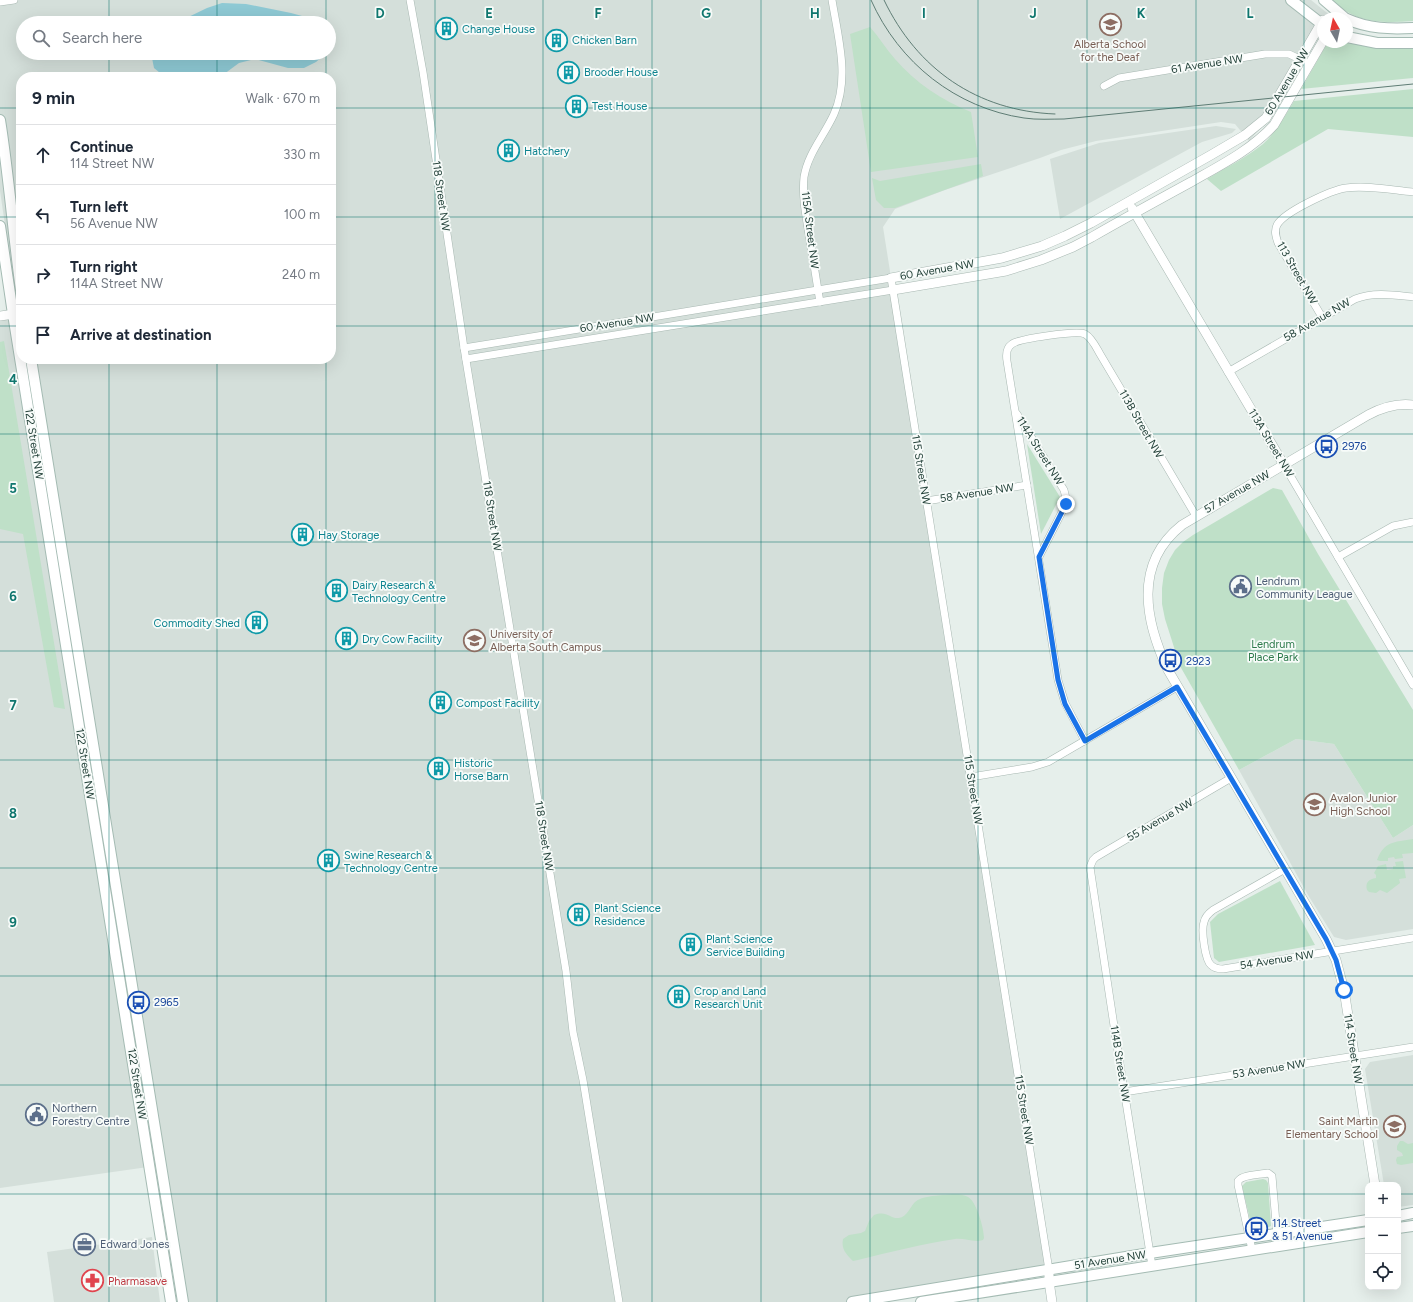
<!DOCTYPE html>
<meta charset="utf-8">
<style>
:root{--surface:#fff;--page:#f6f6f7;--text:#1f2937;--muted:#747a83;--line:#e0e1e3}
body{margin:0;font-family:Figtree,sans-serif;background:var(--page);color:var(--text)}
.controls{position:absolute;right:12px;bottom:12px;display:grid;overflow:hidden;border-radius:8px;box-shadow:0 4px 16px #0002}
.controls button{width:36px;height:36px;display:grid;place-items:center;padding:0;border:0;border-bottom:1px solid var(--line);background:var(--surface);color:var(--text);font:20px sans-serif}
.compass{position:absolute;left:1317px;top:12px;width:36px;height:36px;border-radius:50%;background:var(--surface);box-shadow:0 4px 16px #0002;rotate:351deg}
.stop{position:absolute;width:12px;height:12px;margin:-9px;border:3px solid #1a73e8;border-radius:50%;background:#fff}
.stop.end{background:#1a73e8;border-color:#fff;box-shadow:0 1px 4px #0008}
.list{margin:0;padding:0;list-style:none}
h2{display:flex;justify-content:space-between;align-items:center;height:52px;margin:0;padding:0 16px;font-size:17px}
h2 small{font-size:13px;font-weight:400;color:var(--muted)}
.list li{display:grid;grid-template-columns:26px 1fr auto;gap:12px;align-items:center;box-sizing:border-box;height:60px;padding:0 16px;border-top:1px solid var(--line)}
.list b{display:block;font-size:15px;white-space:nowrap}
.list p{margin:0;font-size:13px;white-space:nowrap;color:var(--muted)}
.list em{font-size:13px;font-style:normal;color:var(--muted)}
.icon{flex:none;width:22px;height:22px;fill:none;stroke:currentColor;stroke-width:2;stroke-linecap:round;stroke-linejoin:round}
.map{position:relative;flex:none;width:1413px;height:1302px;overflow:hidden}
.search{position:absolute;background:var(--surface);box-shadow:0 4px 16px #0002;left:16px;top:16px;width:320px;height:44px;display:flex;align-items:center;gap:10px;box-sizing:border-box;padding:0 14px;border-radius:22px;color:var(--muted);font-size:15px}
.panel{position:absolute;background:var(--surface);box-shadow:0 4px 16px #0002;left:16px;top:72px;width:320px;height:292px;border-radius:16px}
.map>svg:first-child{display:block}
</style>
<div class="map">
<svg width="1413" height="1302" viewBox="0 0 1413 1302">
<rect width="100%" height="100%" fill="#e6efeb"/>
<g fill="#d4dfda" fill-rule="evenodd">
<path d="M0,0H1311L1331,16L1329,18H1323V30L1277,110L1249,141L1235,124L1221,122L1096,141L1061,150L1040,158L945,190L895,209L883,227L1049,1275L885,1302H177L155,1166L0,1188V316L18,313L0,191ZM23,23H329V53H23ZM21,77H331V359H21Z"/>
<path d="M1216,126L1236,129L1232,133L1202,142L1060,219L1050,159L1099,143Z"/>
<path d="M1296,739L1334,744L1393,838L1413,825V929L1346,940L1334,937L1308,895L1239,770Z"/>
<path d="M1413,1055V1205L1398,1207V1185H1384L1365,1069L1370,1062Z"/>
<path d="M152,1237L160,1302H54L47,1252Z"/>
</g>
<g fill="#bfe0c8">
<path d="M1332,0H1413V21C1382,23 1356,24 1332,0Z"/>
<path d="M870,27C879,37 886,49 895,59C916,83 941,100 971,112L978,157L871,172L850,34Z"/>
<path d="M1328,42C1357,42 1384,50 1413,48V78L1301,89Z"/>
<path d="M1413,89V137L1328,129L1221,191L1207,179C1225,168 1246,158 1263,144C1276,132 1285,116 1294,101Z"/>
<path d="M981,164L983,176L895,208H884L876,200L872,178L880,181Z"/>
<path d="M4,341L65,709L54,707L23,534L0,529V342Z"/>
<path d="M1027,444L1060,497L1041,534Z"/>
<path d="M1273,488L1282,490L1318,554L1413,710V825L1393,838L1334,744L1296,739L1239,770L1180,666L1165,619L1162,604V588L1164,573L1169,560L1175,550L1183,542L1193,535Z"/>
<path d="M1413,839V853L1402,854L1403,858L1395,859L1394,857L1388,858V861H1380L1377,860C1384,841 1395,842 1413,839Z"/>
<path d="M1403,861L1406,878L1399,879L1400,883L1387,893L1380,890L1376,893L1369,892L1367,890C1365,882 1369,879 1376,878V875L1374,873L1378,866L1386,864L1387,870L1393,869V866H1396L1395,862Z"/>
<path d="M1280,881L1315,945L1219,962L1214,958L1210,922L1218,914Z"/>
<path d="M1400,1141H1403L1408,1144L1413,1143V1163L1401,1165L1397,1164L1396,1160L1397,1157L1403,1156L1402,1153L1397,1150V1146Z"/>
<path d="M1263,1179L1266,1180L1268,1183L1271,1226C1266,1229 1257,1230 1252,1228L1242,1186L1246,1182Z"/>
<path d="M943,1195C950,1195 961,1193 968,1197C977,1202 984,1229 984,1238L983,1240C974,1243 965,1238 955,1239C922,1244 890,1252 858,1260L853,1261C846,1254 841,1249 843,1239L849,1235L861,1233L865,1231L869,1221L874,1215C887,1210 890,1219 899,1218C907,1217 910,1207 915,1202C922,1196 934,1196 943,1195Z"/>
</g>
<g fill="#8ec9d4">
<path d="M222,3L246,4L291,13L313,19L317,23H176L207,8Z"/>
<path d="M151,53H324L323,56L316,62L304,68H288L255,59L239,63L220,77H165L154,68Z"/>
</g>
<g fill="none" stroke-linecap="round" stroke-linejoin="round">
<defs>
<g id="minor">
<path d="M410,0L423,72L464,348L566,971L573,1032L583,1080L619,1302"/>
<path d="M0,2L14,0"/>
<path d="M1104,86L1119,78L1265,54H1289L1310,64"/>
<path d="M820,302C816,279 813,257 809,235C806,216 802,197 804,177C808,153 824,136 834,114C850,78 838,37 832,0"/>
<path d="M1322,317L1278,243C1276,237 1274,231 1277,225C1284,212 1331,190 1346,188C1367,185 1392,190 1413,192"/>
<path d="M464,348L891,278L1049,1270"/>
<path d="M466,359L893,290"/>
<path d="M1228,372L1355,299C1374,292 1393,295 1413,297"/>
<path d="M1017,414L1064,490C1066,497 1067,502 1064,508L1039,557"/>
<path d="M1284,465L1413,685"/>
<path d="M926,501L1027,485"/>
<path d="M1338,557L1393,526L1413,522"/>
<path d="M1085,741L1065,703L1058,680L1007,361C1006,355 1006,348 1012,344C1018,339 1077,330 1085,334C1092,338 1096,347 1100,354L1196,516"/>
<path d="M971,777L1032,767L1048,762L1177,687"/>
<path d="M1285,869L1213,910C1209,913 1205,917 1204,922C1201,930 1205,960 1211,965C1214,968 1219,969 1223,969L1413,938"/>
<path d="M1124,1092L1413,1047"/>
<path d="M1252,1250L1238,1185V1181C1243,1174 1259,1175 1268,1173L1272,1176L1278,1246"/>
<path d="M1152,1266L1116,1039L1090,867L1093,860L1096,857L1231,778"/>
</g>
<g id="tertiary">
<path d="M1132,208L1284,465"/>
<path d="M891,278L1002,258L1042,246L1065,236L1091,223L1211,155L1245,135L1266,118L1323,20"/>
<path d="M893,290L1006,271L1041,260L1073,247L1092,237C1125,218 1158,200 1191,182C1221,165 1251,150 1274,125L1323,41"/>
<path d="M0,316L21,313"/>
<path d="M1375,1185L1344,990L1336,960L1326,939L1168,670C1145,621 1133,564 1182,525L1368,415C1383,407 1397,403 1413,405"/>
<path d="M1049,1270V1281L1052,1302"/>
</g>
<g id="secondary">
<path d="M1291,0L1323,25"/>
<path d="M1324,0L1345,18"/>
<path d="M1347,19C1369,29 1390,29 1413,28"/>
<path d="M1347,37L1377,43H1413"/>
<path d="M0,120C9,176 13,233 21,290"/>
<path d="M0,226L13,314L171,1302"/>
<path d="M31,359L183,1302"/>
<path d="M1398,1216L1413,1213"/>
<path d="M1398,1228L1413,1226"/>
<path d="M852,1302L1150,1253L1368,1220"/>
<path d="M921,1302L1368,1232"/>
</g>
</defs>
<use href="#minor" stroke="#a8b8b2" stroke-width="8"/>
<use href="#tertiary" stroke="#a8b8b2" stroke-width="10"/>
<use href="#secondary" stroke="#a4bbb3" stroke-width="12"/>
<use href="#minor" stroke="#fff" stroke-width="7"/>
<use href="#tertiary" stroke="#fff" stroke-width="9"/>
<use href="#secondary" stroke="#fff" stroke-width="10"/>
<g stroke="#5f7d75" stroke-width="1">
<path d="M871,0C899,63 956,108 1024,118C1037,120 1051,119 1064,119L1413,84"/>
<path d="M884,0C917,69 977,111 1055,114"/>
</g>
</g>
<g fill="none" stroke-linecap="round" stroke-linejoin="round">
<path stroke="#1a73e8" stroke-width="5" d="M1066,504L1039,557L1058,680L1065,704L1085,741L1177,687L1326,939L1336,960L1344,990"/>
</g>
<path fill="none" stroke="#0f766e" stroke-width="1" stroke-opacity="0.55" d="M109,0V23M217,0V23M326,0V23M435,0V1302M543,0V1302M652,0V1302M761,0V1302M870,0V1302M978,0V1302M1087,0V1302M1196,0V1302M1304,0V1302M109,53V77M217,53V77M326,53V77M0,108H21M331,108H1413M0,217H21M331,217H1413M0,326H21M331,326H1413M109,359V1302M217,359V1302M326,359V1302M0,434H1413M0,542H1413M0,651H1413M0,760H1413M0,868H1413M0,976H1413M0,1085H1413M0,1194H1368M1398,1194H1413"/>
<defs>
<symbol id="school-ring" viewBox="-11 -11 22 22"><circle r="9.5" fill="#f7fbf9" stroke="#8d6e63" stroke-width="1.5"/><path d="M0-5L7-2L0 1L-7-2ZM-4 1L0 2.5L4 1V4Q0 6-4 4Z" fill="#8d6e63"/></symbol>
<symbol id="building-ring" viewBox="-11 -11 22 22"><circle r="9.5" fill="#f7fbf9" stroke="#0f9aa8" stroke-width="1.5"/><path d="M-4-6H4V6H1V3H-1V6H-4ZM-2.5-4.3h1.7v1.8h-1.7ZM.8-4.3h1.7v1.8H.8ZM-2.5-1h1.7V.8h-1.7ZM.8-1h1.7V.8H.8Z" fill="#0f9aa8"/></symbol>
<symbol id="bus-ring" viewBox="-11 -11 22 22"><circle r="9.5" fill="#f7fbf9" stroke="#1a4fb4" stroke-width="1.5"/><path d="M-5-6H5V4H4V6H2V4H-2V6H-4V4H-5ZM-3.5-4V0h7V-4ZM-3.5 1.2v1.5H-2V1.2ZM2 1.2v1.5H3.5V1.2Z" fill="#1a4fb4"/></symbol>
<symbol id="civic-ring" viewBox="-11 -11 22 22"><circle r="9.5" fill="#f7fbf9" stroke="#5c6f8a" stroke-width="1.5"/><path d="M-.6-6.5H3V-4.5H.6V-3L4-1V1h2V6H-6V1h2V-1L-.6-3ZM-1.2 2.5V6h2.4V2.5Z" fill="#5c6f8a"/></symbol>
<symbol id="university-ring" viewBox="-11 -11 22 22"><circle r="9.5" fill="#f7fbf9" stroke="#8d6e63" stroke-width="1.5"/><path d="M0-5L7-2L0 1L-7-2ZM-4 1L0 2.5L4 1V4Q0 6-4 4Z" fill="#8d6e63"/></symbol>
<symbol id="office-ring" viewBox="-11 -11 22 22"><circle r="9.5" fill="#f7fbf9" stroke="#5c6f8a" stroke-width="1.5"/><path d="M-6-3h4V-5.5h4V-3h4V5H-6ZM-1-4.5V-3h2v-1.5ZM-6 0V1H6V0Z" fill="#5c6f8a"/></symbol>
<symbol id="pharmacy-ring" viewBox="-11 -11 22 22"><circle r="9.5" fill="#f7fbf9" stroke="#e0444e" stroke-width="1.5"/><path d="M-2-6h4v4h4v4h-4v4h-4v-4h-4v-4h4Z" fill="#e0444e"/></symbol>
</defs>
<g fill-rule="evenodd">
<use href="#school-ring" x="1098" y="12" width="25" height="25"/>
<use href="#building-ring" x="434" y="16" width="25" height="25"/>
<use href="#building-ring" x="544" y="28" width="25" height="25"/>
<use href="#building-ring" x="556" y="60" width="25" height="25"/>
<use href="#building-ring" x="564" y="94" width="25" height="25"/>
<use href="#building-ring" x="496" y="138" width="25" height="25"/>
<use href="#bus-ring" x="1314" y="434" width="25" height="25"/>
<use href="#building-ring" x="290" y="522" width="25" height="25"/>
<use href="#civic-ring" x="1228" y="574" width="25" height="25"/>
<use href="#building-ring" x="324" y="578" width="25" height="25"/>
<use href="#building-ring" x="244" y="610" width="25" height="25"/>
<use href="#building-ring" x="334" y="626" width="25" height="25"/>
<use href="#university-ring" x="462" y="628" width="25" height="25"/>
<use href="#bus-ring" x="1158" y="648" width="25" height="25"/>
<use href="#building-ring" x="428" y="690" width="25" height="25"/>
<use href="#building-ring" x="426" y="756" width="25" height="25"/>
<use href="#school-ring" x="1302" y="792" width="25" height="25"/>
<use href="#building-ring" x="316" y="848" width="25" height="25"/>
<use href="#building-ring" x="566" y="902" width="25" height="25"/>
<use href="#building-ring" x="678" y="932" width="25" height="25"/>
<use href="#building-ring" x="666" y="984" width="25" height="25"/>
<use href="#bus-ring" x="126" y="990" width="25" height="25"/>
<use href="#civic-ring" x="24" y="1102" width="25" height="25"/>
<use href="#school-ring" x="1382" y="1114" width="25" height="25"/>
<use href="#bus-ring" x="1244" y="1216" width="25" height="25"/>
<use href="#office-ring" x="72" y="1232" width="25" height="25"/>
<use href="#pharmacy-ring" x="80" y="1268" width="25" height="25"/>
</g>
<g text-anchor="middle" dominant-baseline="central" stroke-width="3.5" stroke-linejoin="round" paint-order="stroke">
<g font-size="11" fill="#0d838f" stroke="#f7fbf9" text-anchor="start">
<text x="462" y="29">Change House</text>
<text x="572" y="40">Chicken Barn</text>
<text x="584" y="72">Brooder House</text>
<text x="592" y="106">Test House</text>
<text x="524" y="151">Hatchery</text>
<text x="318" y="535">Hay Storage</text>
<text x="352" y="585">Dairy Research &amp;<tspan x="352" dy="13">Technology Centre</tspan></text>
<text x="240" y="623" text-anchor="end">Commodity Shed</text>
<text x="362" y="639">Dry Cow Facility</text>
<text x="456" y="703">Compost Facility</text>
<text x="454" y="763">Historic<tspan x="454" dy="13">Horse Barn</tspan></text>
<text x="344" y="855">Swine Research &amp;<tspan x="344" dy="13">Technology Centre</tspan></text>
<text x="594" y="908">Plant Science<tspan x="594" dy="13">Residence</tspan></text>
<text x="706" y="939">Plant Science<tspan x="706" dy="13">Service Building</tspan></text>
<text x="694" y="991">Crop and Land<tspan x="694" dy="13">Research Unit</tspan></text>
</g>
<g font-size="11" fill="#785e54" stroke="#f7fbf9" text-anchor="start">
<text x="1110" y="44" text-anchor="middle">Alberta School<tspan x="1110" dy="13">for the Deaf</tspan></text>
<text x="490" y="634">University of<tspan x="490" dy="13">Alberta South Campus</tspan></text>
<text x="1330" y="798">Avalon Junior<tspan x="1330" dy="13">High School</tspan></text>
<text x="1378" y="1121" text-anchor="end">Saint Martin<tspan x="1378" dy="13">Elementary School</tspan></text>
</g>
<g font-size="11" fill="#24423a" stroke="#f7fbf9">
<text transform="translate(1207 64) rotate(-9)">61 Avenue NW</text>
<text transform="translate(1287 82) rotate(-59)">60 Avenue NW</text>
<text transform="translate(441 196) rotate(82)">118 Street NW</text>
<text transform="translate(810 230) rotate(83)">115A Street NW</text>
<text transform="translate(937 270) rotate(-10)">60 Avenue NW</text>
<text transform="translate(1297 273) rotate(60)">113 Street NW</text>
<text transform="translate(1317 320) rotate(-30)">58 Avenue NW</text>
<text transform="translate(617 323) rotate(-9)">60 Avenue NW</text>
<text transform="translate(1141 424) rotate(60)">113B Street NW</text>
<text transform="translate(1271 443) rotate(59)">113A Street NW</text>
<text transform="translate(34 444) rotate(81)">122 Street NW</text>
<text transform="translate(1040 451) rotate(58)">114A Street NW</text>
<text transform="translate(921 470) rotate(81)">115 Street NW</text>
<text transform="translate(1237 492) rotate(-30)">57 Avenue NW</text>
<text transform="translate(977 493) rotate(-9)">58 Avenue NW</text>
<text transform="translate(492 516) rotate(81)">118 Street NW</text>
<text transform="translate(85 764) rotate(81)">122 Street NW</text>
<text transform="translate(973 790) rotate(81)">115 Street NW</text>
<text transform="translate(1160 820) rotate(-30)">55 Avenue NW</text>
<text transform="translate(544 836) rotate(81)">118 Street NW</text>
<text transform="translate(1277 960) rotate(-9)">54 Avenue NW</text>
<text transform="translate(1353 1049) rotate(81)">114 Street NW</text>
<text transform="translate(1120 1064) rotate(81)">114B Street NW</text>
<text transform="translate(1269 1069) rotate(-9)">53 Avenue NW</text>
<text transform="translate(137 1084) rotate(81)">122 Street NW</text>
<text transform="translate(1024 1110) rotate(81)">115 Street NW</text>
<text transform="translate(1110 1260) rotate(-9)">51 Avenue NW</text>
</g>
<g font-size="11" fill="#164399" stroke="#f7fbf9" text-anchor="start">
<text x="1342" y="446">2976</text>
<text x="1186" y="661">2923</text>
<text x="154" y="1002">2965</text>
<text x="1272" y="1223">114 Street<tspan x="1272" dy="13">&amp; 51 Avenue</tspan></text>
</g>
<g font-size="11" fill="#4e5e75" stroke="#f7fbf9" text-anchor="start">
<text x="1256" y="581">Lendrum<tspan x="1256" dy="13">Community League</tspan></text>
<text x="52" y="1108">Northern<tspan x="52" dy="13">Forestry Centre</tspan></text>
<text x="100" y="1244">Edward Jones</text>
</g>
<g font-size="11" fill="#2d7a4b" stroke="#f7fbf9">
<text x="1273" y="644">Lendrum<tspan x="1273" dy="13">Place Park</tspan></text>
</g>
<g font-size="11" fill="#be3a42" stroke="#f7fbf9" text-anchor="start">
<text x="108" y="1281">Pharmasave</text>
</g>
</g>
<g font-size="13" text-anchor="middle" font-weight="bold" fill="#0f766e" stroke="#f7fbf9" stroke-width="3.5" stroke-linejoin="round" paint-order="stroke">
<text x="380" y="18">D</text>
<text x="489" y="18">E</text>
<text x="598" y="18">F</text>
<text x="706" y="18">G</text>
<text x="815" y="18">H</text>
<text x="924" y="18">I</text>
<text x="1033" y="18">J</text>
<text x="1141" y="18">K</text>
<text x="1250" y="18">L</text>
<text x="13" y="384">4</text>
<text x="13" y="493">5</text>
<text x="13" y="601">6</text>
<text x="13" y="710">7</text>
<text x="13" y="818">8</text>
<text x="13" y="927">9</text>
</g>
</svg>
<div class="controls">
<button>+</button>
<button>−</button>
<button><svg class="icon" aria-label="locate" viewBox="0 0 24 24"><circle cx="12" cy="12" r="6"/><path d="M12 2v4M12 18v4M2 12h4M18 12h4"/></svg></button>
</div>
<svg class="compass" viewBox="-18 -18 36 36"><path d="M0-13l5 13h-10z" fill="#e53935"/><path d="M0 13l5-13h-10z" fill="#747a83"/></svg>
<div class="stop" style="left:1344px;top:990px"></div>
<div class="stop end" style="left:1066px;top:504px"></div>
<div class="search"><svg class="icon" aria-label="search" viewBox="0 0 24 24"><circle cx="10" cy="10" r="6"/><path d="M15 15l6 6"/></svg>Search here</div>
<section class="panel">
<h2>9 min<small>Walk · 670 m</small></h2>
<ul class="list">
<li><svg class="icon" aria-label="ahead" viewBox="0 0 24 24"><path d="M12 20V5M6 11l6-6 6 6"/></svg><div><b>Continue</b><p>114 Street NW</p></div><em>330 m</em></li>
<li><svg class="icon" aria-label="left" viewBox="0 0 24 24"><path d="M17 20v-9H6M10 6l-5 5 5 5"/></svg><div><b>Turn left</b><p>56 Avenue NW</p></div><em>100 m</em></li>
<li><svg class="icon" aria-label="right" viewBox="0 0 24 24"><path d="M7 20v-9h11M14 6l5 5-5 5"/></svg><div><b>Turn right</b><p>114A Street NW</p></div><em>240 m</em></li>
<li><svg class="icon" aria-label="arrive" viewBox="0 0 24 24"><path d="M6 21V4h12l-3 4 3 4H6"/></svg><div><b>Arrive at destination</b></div></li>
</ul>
</section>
</div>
